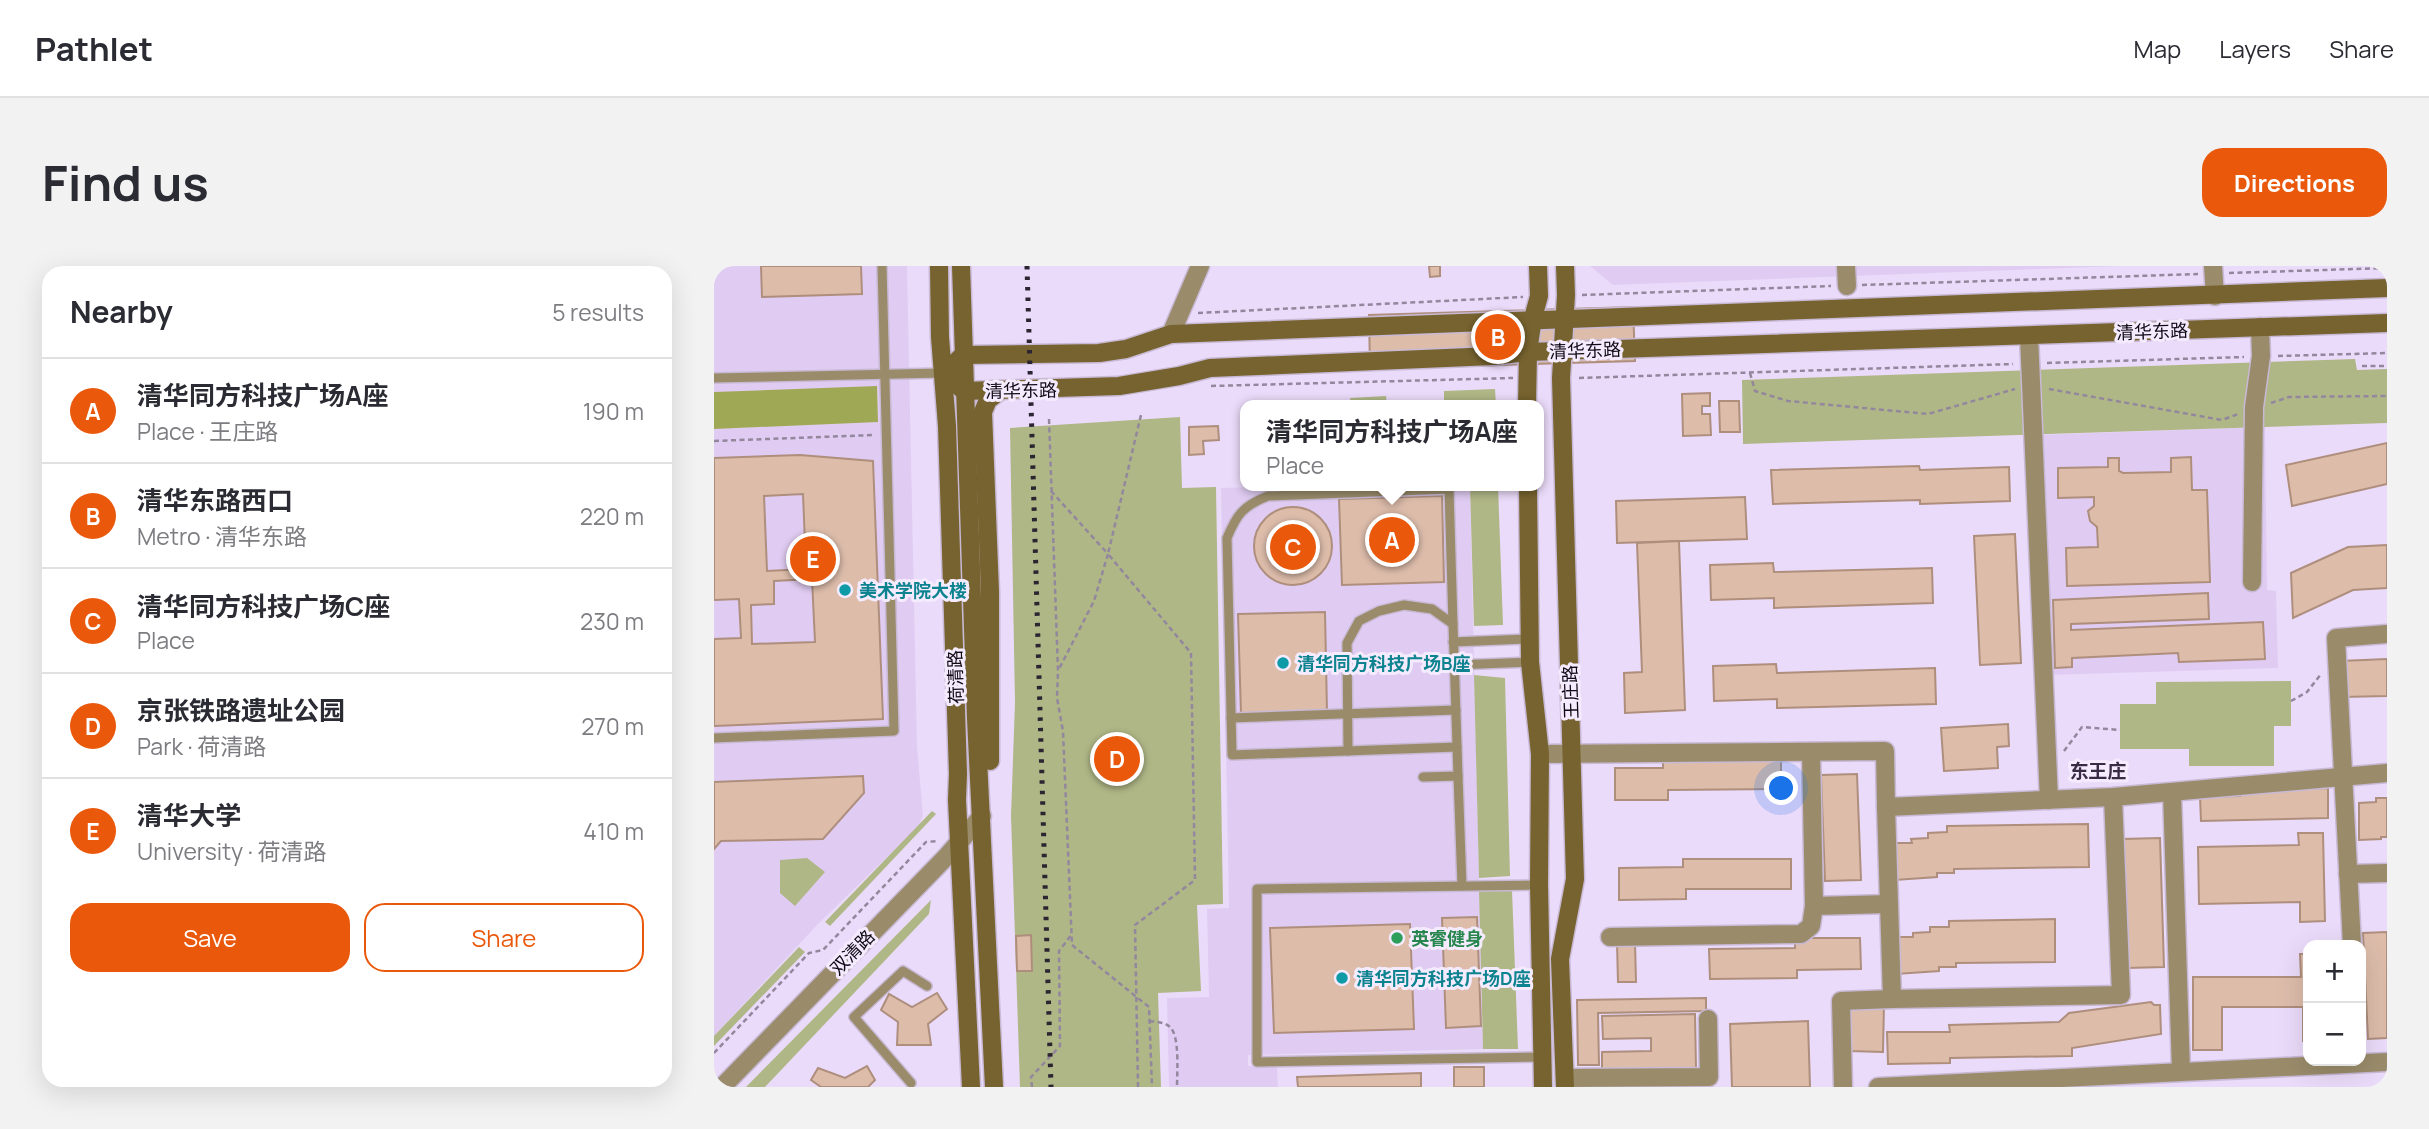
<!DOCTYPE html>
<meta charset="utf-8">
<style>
:root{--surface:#fff;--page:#f2f2f3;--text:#2b2b33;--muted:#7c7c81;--line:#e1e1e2;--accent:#ea580c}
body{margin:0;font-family:Manrope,"Noto Sans SC",sans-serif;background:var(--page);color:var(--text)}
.controls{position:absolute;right:21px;bottom:21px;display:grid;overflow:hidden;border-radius:14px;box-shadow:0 7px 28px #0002}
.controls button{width:63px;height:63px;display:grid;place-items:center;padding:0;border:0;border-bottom:2px solid var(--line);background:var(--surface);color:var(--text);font:35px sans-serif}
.you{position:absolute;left:1068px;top:523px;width:24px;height:24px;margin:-18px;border:5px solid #fff;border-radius:50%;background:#1a73e8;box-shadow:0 0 0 10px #1a73e833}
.badge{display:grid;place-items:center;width:46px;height:46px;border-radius:50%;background:var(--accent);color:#fff;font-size:23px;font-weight:700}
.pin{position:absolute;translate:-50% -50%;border:4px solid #fff;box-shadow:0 2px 7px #0006}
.popup{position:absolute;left:526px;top:134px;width:304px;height:91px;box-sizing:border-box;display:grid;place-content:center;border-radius:14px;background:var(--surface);filter:drop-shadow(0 2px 5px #0005);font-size:23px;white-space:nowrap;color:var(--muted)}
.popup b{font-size:26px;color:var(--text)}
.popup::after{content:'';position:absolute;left:50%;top:100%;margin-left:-14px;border:14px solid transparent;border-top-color:var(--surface)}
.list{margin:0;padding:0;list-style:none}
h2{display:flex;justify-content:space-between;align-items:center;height:91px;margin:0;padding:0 28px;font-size:30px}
h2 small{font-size:23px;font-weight:400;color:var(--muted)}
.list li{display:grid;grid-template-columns:46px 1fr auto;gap:21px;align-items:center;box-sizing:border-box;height:105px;padding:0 28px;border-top:2px solid var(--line)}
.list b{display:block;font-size:26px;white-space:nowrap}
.list p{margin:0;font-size:23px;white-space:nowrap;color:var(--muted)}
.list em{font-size:23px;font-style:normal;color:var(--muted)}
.actions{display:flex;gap:14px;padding:21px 28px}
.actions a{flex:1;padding:16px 0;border:2px solid var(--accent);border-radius:21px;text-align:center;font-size:24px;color:var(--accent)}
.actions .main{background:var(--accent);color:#fff}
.map{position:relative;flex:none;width:1673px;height:821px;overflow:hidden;border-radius:21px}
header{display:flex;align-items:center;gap:42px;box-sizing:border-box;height:98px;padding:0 35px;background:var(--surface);border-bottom:2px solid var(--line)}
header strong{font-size:33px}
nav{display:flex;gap:38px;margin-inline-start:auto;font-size:24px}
.intro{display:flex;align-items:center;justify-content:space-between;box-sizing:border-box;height:168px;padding:0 42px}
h1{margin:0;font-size:49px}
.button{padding:18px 32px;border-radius:21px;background:var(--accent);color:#fff;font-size:24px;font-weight:700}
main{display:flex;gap:42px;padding:0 42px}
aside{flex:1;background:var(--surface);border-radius:21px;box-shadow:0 7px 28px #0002}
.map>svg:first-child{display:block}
</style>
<header>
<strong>Pathlet</strong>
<nav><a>Map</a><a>Layers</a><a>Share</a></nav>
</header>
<div class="intro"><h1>Find us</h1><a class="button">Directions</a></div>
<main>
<aside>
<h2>Nearby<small>5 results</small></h2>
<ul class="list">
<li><span class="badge">A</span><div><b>清华同方科技广场A座</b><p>Place · 王庄路</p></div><em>190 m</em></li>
<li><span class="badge">B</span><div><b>清华东路西口</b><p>Metro · 清华东路</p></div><em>220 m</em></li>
<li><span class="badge">C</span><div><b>清华同方科技广场C座</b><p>Place</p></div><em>230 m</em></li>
<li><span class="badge">D</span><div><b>京张铁路遗址公园</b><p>Park · 荷清路</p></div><em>270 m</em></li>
<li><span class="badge">E</span><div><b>清华大学</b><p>University · 荷清路</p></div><em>410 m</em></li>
</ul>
<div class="actions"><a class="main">Save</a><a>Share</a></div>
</aside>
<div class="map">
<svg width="1673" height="821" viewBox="0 0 1673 821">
<rect width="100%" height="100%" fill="#ebdbfa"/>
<g fill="#e0ccf2">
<path d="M0,0H193L203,480L209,550L204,561L103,659L0,770Z"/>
<path d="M876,0H1407L899,19Z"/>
<path d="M1551,161L1553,324L1562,325L1564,402L1336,409L1322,169Z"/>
<path d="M572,220H756L769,783L534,789V800H563L564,821H455L453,732L495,731L493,643L515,642L507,222Z"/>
</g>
<g fill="#b0b786">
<path d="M1641,93L1643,104L1673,103V157L1029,178L1028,114Z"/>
<path d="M781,123L782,139H730V125Z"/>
<path d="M672,130L673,139H637L636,132Z"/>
<path d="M466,151L468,222L502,221L509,638L483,639L487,725L444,727L447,821H306L297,550L301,436L296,162Z"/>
<path d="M756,220H784L789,359L760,360Z"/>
<path d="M760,409L791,412L796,610L765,612Z"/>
<path d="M1577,415V460H1560V500H1475V483H1406V438H1442V416Z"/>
<path d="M218,545L222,548L116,660L111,656Z"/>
<path d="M93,592L111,606L81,640L66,627V594Z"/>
<path d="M798,624L804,783H769L765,625Z"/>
<path d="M217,634L215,648L51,821H32Z"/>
<path d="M85,681L91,686L0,780V770Z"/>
</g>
<path fill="#9fa955" d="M163,120L164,156L0,163V126Z"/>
<g fill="#ddbcaa" stroke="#ae8e7d" stroke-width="2" fill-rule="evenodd">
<path d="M47,0H147L148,28L48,31Z"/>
<path d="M715,0H726V10L716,11Z"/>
<path d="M919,41L921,95L656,103L655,49Z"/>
<path d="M996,127V140H988V148H996L997,169L969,170L968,128Z"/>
<path d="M1005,135H1025L1026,166H1006Z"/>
<path d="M504,160L505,174L489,175L490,188L475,189V161Z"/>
<path d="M1673,177V218L1578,240L1572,199Z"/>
<path d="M86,189L159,195L169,453L0,460V373L27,372L25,333L0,334V192ZM89,228L92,303L53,305L50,230ZM98,313L101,376L38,378L37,339L60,338V315Z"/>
<path d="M1477,191L1478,224H1493L1496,316L1353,320L1352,282L1384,281L1383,261L1376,255L1374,245L1380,240V231L1344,232V202L1394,201V192H1405V205L1409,207L1457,206V192Z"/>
<path d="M1205,200L1206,204L1295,201L1296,235L1206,238V234L1059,238L1057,204Z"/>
<path d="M728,230L730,316L628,319L625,233Z"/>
<path d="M1031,231L1033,273L903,277L902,235Z"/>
<circle cx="579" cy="280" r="39"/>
<path d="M1301,268L1307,397L1266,399L1260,270Z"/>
<path d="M965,275L971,444L911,447L910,407L928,406L923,277Z"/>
<path d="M1673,279V322L1639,324L1579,352L1577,307L1634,281Z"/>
<path d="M1059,297L1060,306L1218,302L1219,337L1060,342V332L997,334L996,299Z"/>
<path d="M1494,327L1495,353L1357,358V364L1549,356L1551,393L1465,396L1464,387L1358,392V401L1341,402L1339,334Z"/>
<path d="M611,346L613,446L527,448L524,348Z"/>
<path d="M1673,393V430L1628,431L1627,395Z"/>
<path d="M1062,398L1063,407L1221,402L1222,438L1063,442V433L1000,435L999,400Z"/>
<path d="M1294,458L1295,480L1283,481L1284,502L1230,505L1227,462Z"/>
<path d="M949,495H1067V523L954,524V534H901V502H949Z"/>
<path d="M1143,508L1147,614L1111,615L1107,509Z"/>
<path d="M149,510L150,527L109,573L7,575L0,583V516Z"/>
<path d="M1614,522V552L1487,555L1486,531L1526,530L1535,524Z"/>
<path d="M1662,532H1673V571H1667V573L1645,574V537L1662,536Z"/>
<path d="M1374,558L1375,601L1240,603V607H1223V611L1181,614L1180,577H1198L1197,573L1214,572V567L1233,566V560Z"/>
<path d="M1584,567H1609L1611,655L1586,656V636L1485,638L1484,581L1585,579Z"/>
<path d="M1446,572L1450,701L1413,702L1408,573Z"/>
<path d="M969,593H1077V623H972V633L905,634V602L969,601Z"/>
<path d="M763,651L767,760L732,762L728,652Z"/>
<path d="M1341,653V696L1242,697V701H1225V705L1182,708V671H1199V667L1216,666V661H1235V655Z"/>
<path d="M696,658L700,763L560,767L556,662Z"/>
<path d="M1673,666V772L1654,773L1649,667Z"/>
<path d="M317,669L318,705H303L302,670Z"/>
<path d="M1081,672H1146L1147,703L1083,704V712L996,713L995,683L1081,682Z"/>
<path d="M903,677H921L922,716H904Z"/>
<path d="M1586,688H1594V775H1589V741H1508V784H1479V711H1587Z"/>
<path d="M223,727L233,743L214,758L217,779H183L184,756L167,744L175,728L198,741Z"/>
<path d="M992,732V745L884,747L885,799H864L863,734Z"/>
<path d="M1136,736L1170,737L1169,786L1136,785Z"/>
<path d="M1437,736L1440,739H1446L1447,768L1358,782V790L1236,792V797L1174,798L1173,766H1236L1235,759L1345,756L1355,747Z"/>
<path d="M981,748L982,802L888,804V786L937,785V772L889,773L888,750Z"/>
<path d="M1094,755L1096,821H1018L1016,758Z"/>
<path d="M153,800L161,814L154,821H107L97,814L104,802L131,812Z"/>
<rect x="740" y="801" width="30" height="20"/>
<path d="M707,807V821H584L583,811Z"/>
</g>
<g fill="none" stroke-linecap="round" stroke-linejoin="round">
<defs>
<g id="service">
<path d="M0,112L229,107"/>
<path d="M739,358L735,223L554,230C529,240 523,248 513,272L518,489L743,481"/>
<path d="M739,376L815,373"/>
<path d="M740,399L816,396"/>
<path d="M517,452L742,444"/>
<path d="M0,472L180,465L168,0"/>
<path d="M634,485L633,377L645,355L665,345L690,339L718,343L739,358L744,510L709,511"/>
<path d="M744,510L748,620"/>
<path d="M825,619L543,623V796L828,791"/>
<path d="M197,817L140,751L189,705L213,720"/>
</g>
<g id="minor">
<path d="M1132,0L1133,20"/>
<path d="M1499,0L1501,30"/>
<path d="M1315,70L1335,534"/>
<path d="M1538,316L1540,141L1547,90L1546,61"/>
<path d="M1097,486L1100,640L1175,638"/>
<path d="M826,488L1171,485L1172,541L1399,531L1673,507"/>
<path d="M1458,526L1467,805"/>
<path d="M1172,541L1178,733L1407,729L1399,531"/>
<path d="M1634,608L1673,607"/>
<path d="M896,671L1087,668L1097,660L1100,640"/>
<path d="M1638,679L1622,372L1673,368"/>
<path d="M851,812L995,811L994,753"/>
<path d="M1129,821L1127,735L1178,733"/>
<path d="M1164,821L1673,796"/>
</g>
<g id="tertiary">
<path d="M457,68L486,0"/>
<path d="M8,821L233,590L268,550"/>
</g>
<g id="secondary">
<path d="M225,0L226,71L233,160L244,508L243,534L257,821"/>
<path d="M247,0L262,452L280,821"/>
<path d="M851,0L852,29L847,112L861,613L846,693L851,821"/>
<path d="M230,107L249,89L385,87L412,83L457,68C862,50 1268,40 1673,22"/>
<path d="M230,107L250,125L405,120L465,110L496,102L779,90L814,86L1673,57"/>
<path d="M813,139L814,86L819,52L825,30L824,0"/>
<path d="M814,220L816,396L826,488L825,619L829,821"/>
<path d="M276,495V326L269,146L274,134L287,124"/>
</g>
</defs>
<use href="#service" stroke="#c8b9d5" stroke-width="12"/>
<use href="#minor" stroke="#c8b9d5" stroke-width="21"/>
<use href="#tertiary" stroke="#c8b9d5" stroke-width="21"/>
<use href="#secondary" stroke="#c8b9d5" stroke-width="21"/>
<g stroke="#93879d" stroke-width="2.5" stroke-dasharray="5 3.5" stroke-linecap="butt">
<path d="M1515,7L1673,2"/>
<path d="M1148,19L1484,8"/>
<path d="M868,29L1117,20"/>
<path d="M484,47L809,31"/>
<path d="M1564,90L1673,87"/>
<path d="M1333,97L1530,91"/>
<path d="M1648,100H1673"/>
<path d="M1036,107L1041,125L1074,135L1214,148L1301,123"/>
<path d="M865,112L1299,98"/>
<path d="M497,120L799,112"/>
<path d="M1335,123L1508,154L1524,148"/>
<path d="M1557,137L1575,131L1673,130"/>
<path d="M335,153L344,405L343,432L349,465L358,679L435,741L438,821"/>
<path d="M0,175L160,169"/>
<path d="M337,225L394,288L380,335L345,403"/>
<path d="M1577,435L1593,426L1607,408"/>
<path d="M1350,485L1368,461L1406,464"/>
<path d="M435,755C443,756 451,756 456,761C466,770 463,807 463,821"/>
<path d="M0,787L95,687L109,684L212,576L224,575"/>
<path d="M318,821L317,811L346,780L345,685L358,668"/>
<path d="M424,821L421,659L481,614L477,387L394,288L427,149"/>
</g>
<use href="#service" stroke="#9a8c6b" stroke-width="9"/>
<use href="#minor" stroke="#9a8c6b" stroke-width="18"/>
<use href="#tertiary" stroke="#9a8c6b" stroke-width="18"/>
<use href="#secondary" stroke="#77632f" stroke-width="18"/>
<path stroke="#2b2431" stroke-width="5" stroke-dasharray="3.5 7" stroke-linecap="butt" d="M313,0L337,821"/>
</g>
<g fill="#0f9aa8" stroke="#f5ebfe" stroke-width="2.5">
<circle cx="131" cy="324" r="7"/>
<circle cx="569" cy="397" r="7"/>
<circle cx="628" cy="712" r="7"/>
</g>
<circle fill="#2e9e5b" stroke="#f5ebfe" stroke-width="2.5" cx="683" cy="672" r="7"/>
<g text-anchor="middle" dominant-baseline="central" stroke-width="6" stroke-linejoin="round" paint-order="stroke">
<g font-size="18" fill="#0f0913" stroke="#f5ebfe">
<text transform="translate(1438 65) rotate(-2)">清华东路</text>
<text transform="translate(871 84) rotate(-2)">清华东路</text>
<text transform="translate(307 124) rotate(-1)">清华东路</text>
<text transform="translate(241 411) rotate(-92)">荷清路</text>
<text transform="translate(856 426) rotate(-92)">王庄路</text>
<text transform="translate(138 686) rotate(-46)">双清路</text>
</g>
<g font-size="18" font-weight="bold" fill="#0d838f" stroke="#f5ebfe" text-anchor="start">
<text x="145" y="324">美术学院大楼</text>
<text x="583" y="397">清华同方科技广场B座</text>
<text x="642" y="712">清华同方科技广场D座</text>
</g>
<g font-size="18" font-weight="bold" fill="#27864d" stroke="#f5ebfe" text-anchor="start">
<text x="697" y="672">英睿健身</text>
</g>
<g font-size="19" font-weight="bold" fill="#382b43" stroke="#f5ebfe">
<text x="1384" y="505">东王庄</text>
</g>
</g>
</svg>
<div class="controls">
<button>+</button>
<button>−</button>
</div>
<div class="you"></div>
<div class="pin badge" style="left:678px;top:274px">A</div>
<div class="popup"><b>清华同方科技广场A座</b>Place</div>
<div class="pin badge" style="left:784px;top:71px">B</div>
<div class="pin badge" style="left:579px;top:281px">C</div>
<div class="pin badge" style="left:403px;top:493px">D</div>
<div class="pin badge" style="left:99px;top:293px">E</div>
</div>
</main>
